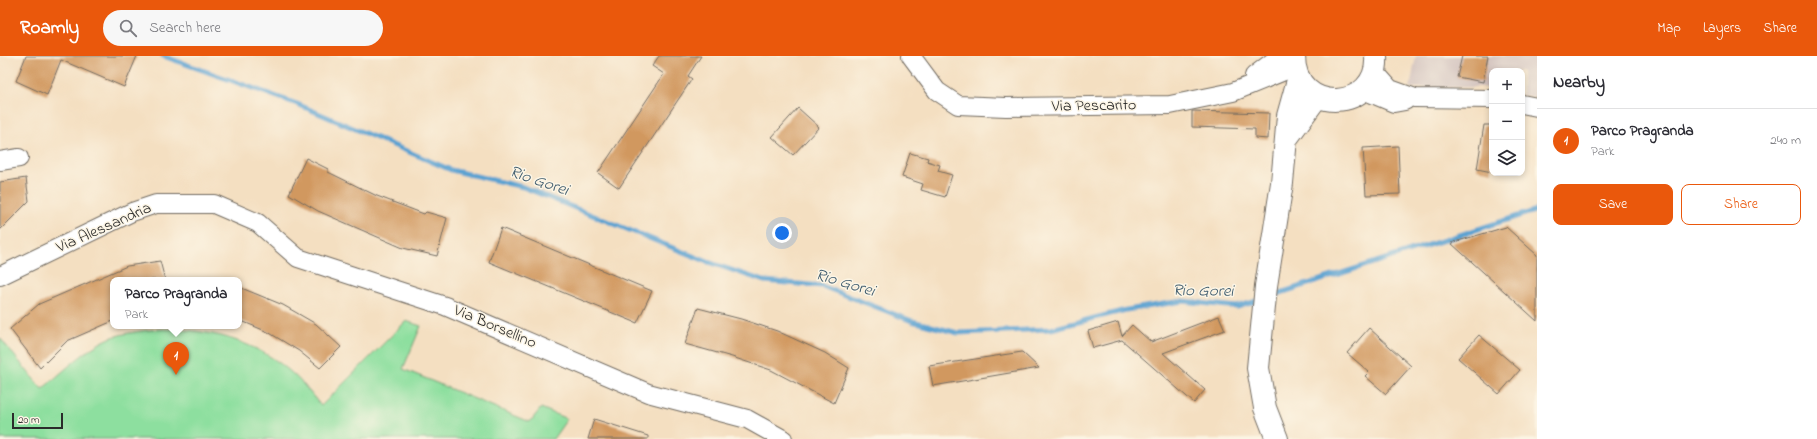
<!DOCTYPE html>
<meta charset="utf-8">
<style>
:root{--surface:#fff;--page:#f7f7f7;--text:#2b2b33;--muted:#7c7c81;--line:#e1e1e2;--accent:#ea580c}
body{margin:0;font-family:"Indie Flower",sans-serif;background:var(--page);color:var(--text)}
.controls{position:absolute;right:12px;top:12px;display:grid;overflow:hidden;border-radius:8px;box-shadow:0 2px 6px #0003}
.controls button{width:36px;height:36px;display:grid;place-items:center;padding:0;border:0;border-bottom:1px solid var(--line);background:var(--surface);color:var(--text);font:20px sans-serif}
.scale{position:absolute;left:12px;bottom:10px;width:51px;box-sizing:border-box;padding-left:4px;border:2px solid #2b2b2b;border-top:0;font-size:11px;line-height:14px;white-space:nowrap;color:#2b2b2b;-webkit-text-stroke:3px #fcf5e5;paint-order:stroke}
.you{position:absolute;left:782px;top:177px;width:14px;height:14px;margin:-10px;border:3px solid #fff;border-radius:50%;background:#1a73e8;box-shadow:0 0 0 6px #1a73e833}
.badge{display:grid;place-items:center;width:26px;height:26px;border-radius:50%;background:var(--accent);color:#fff;font-size:13px;font-weight:700}
.pin{position:absolute;translate:-50% -33px;filter:drop-shadow(0 1px 2px #0008)}
.pin::after{content:'';position:absolute;top:21px;width:14px;height:12px;background:inherit;clip-path:polygon(0 0,100% 0,50% 100%)}
.popup{position:absolute;left:110px;top:221px;width:132px;height:52px;box-sizing:border-box;display:grid;place-content:center;border-radius:8px;background:var(--surface);filter:drop-shadow(0 1px 3px #0005);font-size:13px;white-space:nowrap;color:var(--muted)}
.popup b{font-size:15px;color:var(--text)}
.popup::after{content:'';position:absolute;left:50%;top:100%;margin-left:-8px;border:8px solid transparent;border-top-color:var(--surface)}
.list{margin:0;padding:0;list-style:none}
h2{display:flex;justify-content:space-between;align-items:center;height:52px;margin:0;padding:0 16px;font-size:17px}
h2 small{font-size:13px;font-weight:400;color:var(--muted)}
.list li{display:grid;grid-template-columns:26px 1fr auto;gap:12px;align-items:center;box-sizing:border-box;height:64px;padding:0 16px;border-top:1px solid var(--line)}
.list b{display:block;font-size:15px;white-space:nowrap}
.list p{margin:0;font-size:13px;white-space:nowrap;color:var(--muted)}
.list em{font-size:13px;font-style:normal;color:var(--muted)}
.actions{display:flex;gap:8px;padding:12px 16px}
.actions a{flex:1;padding:9px 0;border:1px solid var(--accent);border-radius:8px;text-align:center;font-size:14px;color:var(--accent)}
.actions .main{background:var(--accent);color:#fff}
.icon{flex:none;width:22px;height:22px;fill:none;stroke:currentColor;stroke-width:2;stroke-linecap:round;stroke-linejoin:round}
.map{position:relative;flex:none;width:1537px;height:383px;overflow:hidden}
header{display:flex;align-items:center;gap:24px;box-sizing:border-box;height:56px;padding:0 20px;background:var(--accent);color:#fff}
header strong{font-size:19px}
nav{display:flex;gap:22px;margin-inline-start:auto;font-size:14px}
.search{width:280px;height:36px;background:var(--page);display:flex;align-items:center;gap:10px;box-sizing:border-box;padding:0 14px;border-radius:22px;color:var(--muted);font-size:15px}
main{display:flex}
aside{flex:1;background:var(--surface)}
.map>svg:first-child{display:block}
</style>
<header>
<strong>Roamly</strong>
<div class="search"><svg class="icon" aria-label="search" viewBox="0 0 24 24"><circle cx="10" cy="10" r="6"/><path d="M15 15l6 6"/></svg>Search here</div>
<nav><a>Map</a><a>Layers</a><a>Share</a></nav>
</header>
<main>
<div class="map">
<svg width="1537" height="383" viewBox="0 0 1537 383">
<rect width="100%" height="100%" fill="#fcf5e5"/>
<filter id="ink" filterUnits="userSpaceOnUse"><feTurbulence type="fractalNoise" baseFrequency=".025" numOctaves="2"/><feDisplacementMap in="SourceGraphic" scale="8" xChannelSelector="R" yChannelSelector="G"/><feConvolveMatrix kernelMatrix="1 2 1 2 8 2 1 2 1" color-interpolation-filters="sRGB"/></filter>
<filter id="wash" filterUnits="userSpaceOnUse"><feTurbulence type="fractalNoise" baseFrequency=".012" numOctaves="4" result="noise"/><feDisplacementMap in="SourceGraphic" scale="16" xChannelSelector="R" yChannelSelector="G"/><feGaussianBlur stdDeviation="0.9" result="paint"/><feColorMatrix in="noise" values="0 0 0 0 0 0 0 0 0 0 0 0 0 0 0 0 0 1.4 0 .05"/><feComposite in="paint" operator="in"/></filter>
<g filter="url(#wash)">
<rect width="100%" height="100%" fill="#f4dfc1"/>
<path fill="#d0c0bc" d="M1416,0H1537V41L1522,39V15H1492V33L1480,31L1410,32Z"/>
<path fill="#8ddf9f" stroke="#5c8565" d="M406,265L421,270L403,313L530,366L541,352L567,363L553,383H0V282L42,333C62,317 86,292 110,282C122,277 151,273 164,273C217,273 268,289 304,329C310,336 315,343 321,350Z"/>
<g fill="none" stroke-linecap="round" stroke-linejoin="round">
<g stroke="#5ba2d1" stroke-width="5">
<path d="M163,0L297,48L451,114L523,131L708,206L764,225L822,230L912,265L958,277L1051,273L1126,254L1183,245L1237,251L1260,244"/>
<path d="M1271,240L1537,154"/>
</g>
</g>
<g id="blocks">
<g fill="#d1985f">
<path d="M26,0H137L124,31L61,4L47,39L16,25Z"/>
<path d="M659,0H701L688,20L692,23L619,132L598,117L664,18L652,10Z"/>
<path d="M1462,0H1488L1483,26L1457,21Z"/>
<path d="M798,52L819,71L793,99L772,81Z"/>
<path d="M1192,55L1269,57L1268,83L1255,82V73L1192,71Z"/>
<path d="M1484,69H1492V116L1477,113Z"/>
<path d="M1398,90L1400,138L1366,139L1363,92Z"/>
<path d="M910,97L928,102L927,105L940,109L938,115L952,119L945,141L921,134L923,128L902,121Z"/>
<path d="M306,102L328,113V116L377,140L424,158L426,156L447,162L437,200L403,192L318,155L289,138Z"/>
<path d="M26,122L29,145L0,174V126Z"/>
<path d="M1506,171L1537,199V265L1451,187Z"/>
<path d="M501,172L652,235L637,267L489,206Z"/>
<path d="M160,205L165,224H113V265L67,285L40,312L10,273L39,248L127,210Z"/>
<path d="M239,231L283,249L316,268L341,291L320,312L299,295L268,276L239,264Z"/>
<path d="M698,252L741,263L777,275L825,297L849,312L834,347L771,314L732,301L685,288Z"/>
<path d="M1219,260L1225,274L1163,297L1205,334L1194,347L1122,284L1093,292L1088,275L1118,266L1122,280L1132,269L1151,286Z"/>
<path d="M1369,272L1411,310L1386,338L1365,320L1369,316L1347,297Z"/>
<path d="M1479,279L1520,314L1499,338L1458,302Z"/>
<path d="M1022,296L1039,312L933,330L929,310Z"/>
<path d="M594,363L648,380V383H588Z"/>
</g>
</g>
</g>
<g filter="url(#ink)">
<use href="#blocks" fill-opacity="0" stroke="#716a60" stroke-width="1"/>
<g fill="none" stroke-linecap="round" stroke-linejoin="round">
<defs>
<g id="street">
<path d="M911,0L937,35L958,49L1006,51L1170,49L1233,36L1294,11"/>
<path d="M1374,15L1390,33L1415,42L1492,43"/>
<path d="M1254,20L1280,0"/>
<path d="M1363,34L1394,47L1405,45"/>
<path d="M1522,48L1537,51"/>
<path d="M0,105L19,102"/>
<path d="M0,220L132,156L156,148H214L258,167L298,202L445,250L648,337L747,363L783,383"/>
</g>
<g id="secondary">
<path d="M1294,0C1294,61 1380,56 1376,0"/>
<path d="M1287,82L1317,41"/>
<path d="M1277,383L1265,352L1258,312L1266,230L1282,127L1288,60L1298,24"/>
</g>
</defs>
<use href="#street" stroke="#716a60" stroke-width="20"/>
<use href="#secondary" stroke="#716a60" stroke-width="24"/>
<use href="#street" stroke="#fff" stroke-width="18"/>
<use href="#secondary" stroke="#fff" stroke-width="22"/>
</g>
</g>
<g text-anchor="middle" dominant-baseline="central" stroke-width="3" stroke-linejoin="round" paint-order="stroke">
<g font-size="16" fill="#2b2b2b" stroke="#fcf5e5">
<text transform="translate(1094 50) rotate(-1)">Via Pescarito</text>
<text transform="translate(104 172) rotate(-24)">Via Alessandria</text>
<text transform="translate(495 271) rotate(23)">Via Borsellino</text>
</g>
<g font-size="17" font-style="italic" fill="#3e5b6d" stroke="#fcf5e5">
<text transform="translate(539 125) rotate(19)">Rio Gorei</text>
<text transform="translate(845 227) rotate(17)">Rio Gorei</text>
<text transform="translate(1203 235) rotate(1)">Rio Gorei</text>
</g>
</g>
</svg>
<div class="controls">
<button>+</button>
<button>−</button>
<button><svg class="icon" aria-label="layers" viewBox="0 0 24 24"><path d="M12 4l9 5-9 5-9-5zM3 14l9 5 9-5"/></svg></button>
</div>
<div class="scale">20 m</div>
<div class="you"></div>
<div class="pin badge" style="left:176px;top:319px">1</div>
<div class="popup"><b>Parco Pragranda</b>Park</div>
</div>
<aside>
<h2>Nearby<small></small></h2>
<ul class="list">
<li><span class="badge">1</span><div><b>Parco Pragranda</b><p>Park</p></div><em>240 m</em></li>
</ul>
<div class="actions"><a class="main">Save</a><a>Share</a></div>
</aside>
</main>
